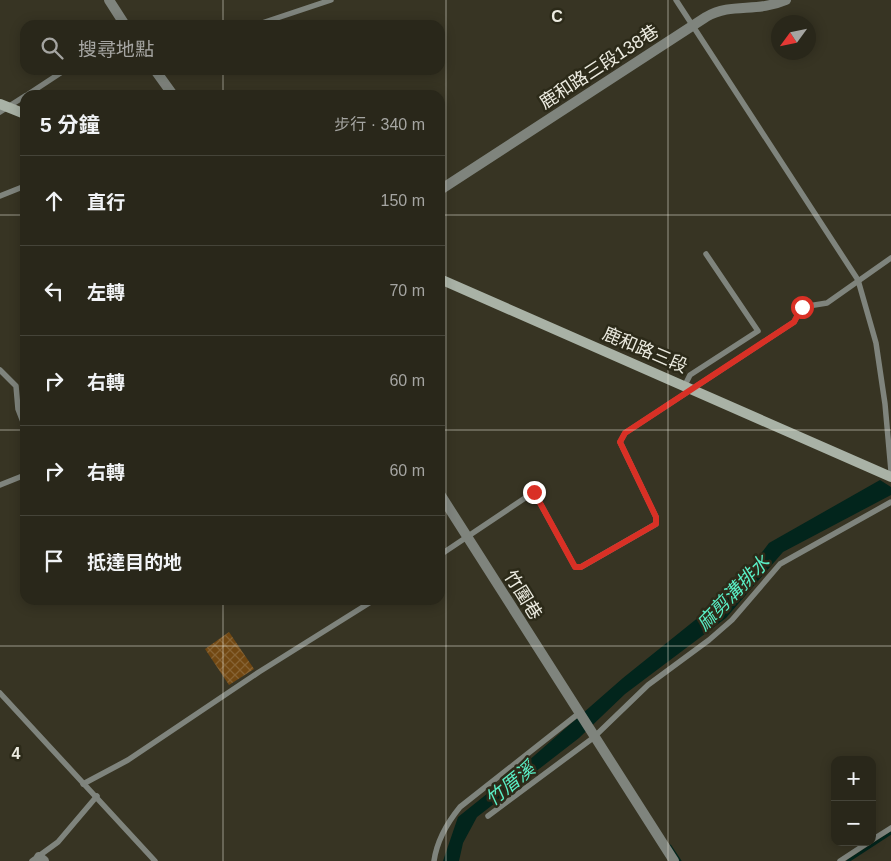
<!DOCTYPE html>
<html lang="zh-TW">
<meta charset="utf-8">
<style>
:root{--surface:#29271a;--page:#312f23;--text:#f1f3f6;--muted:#a5a5a2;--line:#454439}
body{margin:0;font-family:Helvetica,"Noto Sans TC",sans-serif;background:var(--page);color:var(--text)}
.controls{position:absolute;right:15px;bottom:15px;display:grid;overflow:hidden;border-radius:10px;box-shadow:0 2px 12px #0003}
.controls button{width:45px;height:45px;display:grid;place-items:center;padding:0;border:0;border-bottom:1px solid var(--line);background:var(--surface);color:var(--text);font:25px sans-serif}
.compass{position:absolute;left:771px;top:15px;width:45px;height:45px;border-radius:50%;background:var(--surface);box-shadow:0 2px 12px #0003;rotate:237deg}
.stop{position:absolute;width:15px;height:15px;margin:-11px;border:4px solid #d93025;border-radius:50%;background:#fff}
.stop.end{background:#d93025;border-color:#fff;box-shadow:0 1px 5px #0008}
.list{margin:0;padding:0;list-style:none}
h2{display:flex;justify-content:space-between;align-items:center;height:65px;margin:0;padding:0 20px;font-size:21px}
h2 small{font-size:16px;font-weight:400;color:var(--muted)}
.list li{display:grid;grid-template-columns:32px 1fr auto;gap:15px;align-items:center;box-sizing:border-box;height:90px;padding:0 20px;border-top:1px solid var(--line)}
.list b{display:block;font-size:19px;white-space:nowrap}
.list em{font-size:16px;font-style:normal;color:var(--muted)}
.icon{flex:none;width:28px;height:28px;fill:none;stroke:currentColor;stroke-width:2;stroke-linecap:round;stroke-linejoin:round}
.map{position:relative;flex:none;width:891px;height:861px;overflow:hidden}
.search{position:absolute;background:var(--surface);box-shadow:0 2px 12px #0003;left:20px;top:20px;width:425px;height:55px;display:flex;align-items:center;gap:12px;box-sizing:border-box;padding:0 18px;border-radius:15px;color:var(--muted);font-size:19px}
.panel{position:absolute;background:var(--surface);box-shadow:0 2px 12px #0003;left:20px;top:90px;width:425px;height:515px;border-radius:15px}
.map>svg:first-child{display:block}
</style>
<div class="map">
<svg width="891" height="861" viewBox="0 0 891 861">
<defs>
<pattern id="building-cross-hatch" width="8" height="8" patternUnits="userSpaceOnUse" patternTransform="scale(1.25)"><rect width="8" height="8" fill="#724812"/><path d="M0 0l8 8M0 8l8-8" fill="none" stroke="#866334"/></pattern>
</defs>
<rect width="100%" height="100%" fill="#373423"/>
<path fill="#02251c" d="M880,480L891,487V495L783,552L726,618L625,694L579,738L477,817L463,843L459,861H443L458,817L527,762L623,678L735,588L769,543Z"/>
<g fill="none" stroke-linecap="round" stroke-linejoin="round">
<g stroke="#02251c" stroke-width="3">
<path d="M670,846L680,861"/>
<path d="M848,861L891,833"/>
</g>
</g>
<path fill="url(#building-cross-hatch)" d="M229,632L254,669L229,685L205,649Z"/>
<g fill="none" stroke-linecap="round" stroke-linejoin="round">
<g stroke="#7f847d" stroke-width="5.5">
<path d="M676,0L858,280L876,343L885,404L891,471"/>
<path d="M256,25L331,0"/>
<path d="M27,95L65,70"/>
<path d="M0,112L25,96"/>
<path d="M0,196L25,186"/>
<path d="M0,370L16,386L18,409L25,427"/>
<path d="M685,385L690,375L758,331L706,254"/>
<path d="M0,485L25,475"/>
<path d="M440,555L534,492L575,567H581L656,524V517L620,442L625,433L794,322L802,307L827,303L891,258"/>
<path d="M0,693L155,861"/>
<path d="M83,784L128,760L259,672L374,600"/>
<path d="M488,816L593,738L648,685L709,640L732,620L780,564L891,502"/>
<path d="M872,840L891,828"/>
<path d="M32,861L58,842L97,796"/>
<path d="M434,861C437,840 447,823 460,807L578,714"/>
<path d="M840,861L869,842"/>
</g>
<path stroke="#7f847d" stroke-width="10" d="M39,857L44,861"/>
<g stroke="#7f847d" stroke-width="10">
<path d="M109,0L125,25"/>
<path d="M155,70L173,95"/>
<path d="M440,190L706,17C732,2 756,13 786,0"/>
<path d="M440,494L674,861"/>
</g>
<g stroke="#a9b2a6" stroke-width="10">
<path d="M0,104L25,114"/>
<path d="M440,279L891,477"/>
</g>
</g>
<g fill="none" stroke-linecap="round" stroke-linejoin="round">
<path stroke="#d93025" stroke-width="6" d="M534,492L575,567H581L656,524V517L620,442L625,433L794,322L802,307"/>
</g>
<path fill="none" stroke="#ecebe0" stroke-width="1" stroke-opacity="0.55" d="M223,0V25M446,0V861M668,0V861M223,70V95M0,215H25M440,215H891M0,430H25M440,430H891M223,600V861M0,646H891"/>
<g text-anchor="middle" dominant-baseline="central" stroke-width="5" stroke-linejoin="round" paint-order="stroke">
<g font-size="18" fill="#ecebe0" stroke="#2c2a19">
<text transform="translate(599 67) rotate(-33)">鹿和路三段138巷</text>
<text transform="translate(645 350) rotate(23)">鹿和路三段</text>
<text transform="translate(523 595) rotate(58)">竹圍巷</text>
</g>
<g font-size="19" font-style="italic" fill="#5aefc6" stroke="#2c2a19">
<text transform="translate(733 593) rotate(-46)">麻剪溝排水</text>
<text transform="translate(510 784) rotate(-39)">竹厝溪</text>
</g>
</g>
<g font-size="16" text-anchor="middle" font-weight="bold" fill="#ecebe0" stroke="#2c2a19" stroke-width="5" stroke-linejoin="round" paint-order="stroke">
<text x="557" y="22">C</text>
<text x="16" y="759">4</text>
</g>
</svg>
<div class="controls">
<button>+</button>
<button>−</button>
</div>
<svg class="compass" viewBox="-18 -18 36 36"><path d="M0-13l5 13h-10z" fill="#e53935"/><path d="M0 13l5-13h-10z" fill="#a5a5a2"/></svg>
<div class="stop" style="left:802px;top:307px"></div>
<div class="stop end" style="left:534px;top:492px"></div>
<div class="search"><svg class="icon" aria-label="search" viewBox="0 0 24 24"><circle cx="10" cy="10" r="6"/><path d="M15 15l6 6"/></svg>搜尋地點</div>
<section class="panel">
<h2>5 分鐘<small>步行 · 340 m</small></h2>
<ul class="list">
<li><svg class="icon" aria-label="ahead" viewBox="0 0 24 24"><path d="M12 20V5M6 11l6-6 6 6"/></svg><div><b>直行</b></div><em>150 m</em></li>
<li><svg class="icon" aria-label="left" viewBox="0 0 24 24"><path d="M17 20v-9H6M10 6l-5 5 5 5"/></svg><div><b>左轉</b></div><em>70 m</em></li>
<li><svg class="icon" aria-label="right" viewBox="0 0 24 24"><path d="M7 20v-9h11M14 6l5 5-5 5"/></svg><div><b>右轉</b></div><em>60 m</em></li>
<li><svg class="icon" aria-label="right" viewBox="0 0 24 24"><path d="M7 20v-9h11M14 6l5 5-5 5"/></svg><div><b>右轉</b></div><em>60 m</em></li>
<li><svg class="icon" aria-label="arrive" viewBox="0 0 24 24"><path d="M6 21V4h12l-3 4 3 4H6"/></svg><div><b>抵達目的地</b></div></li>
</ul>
</section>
</div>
